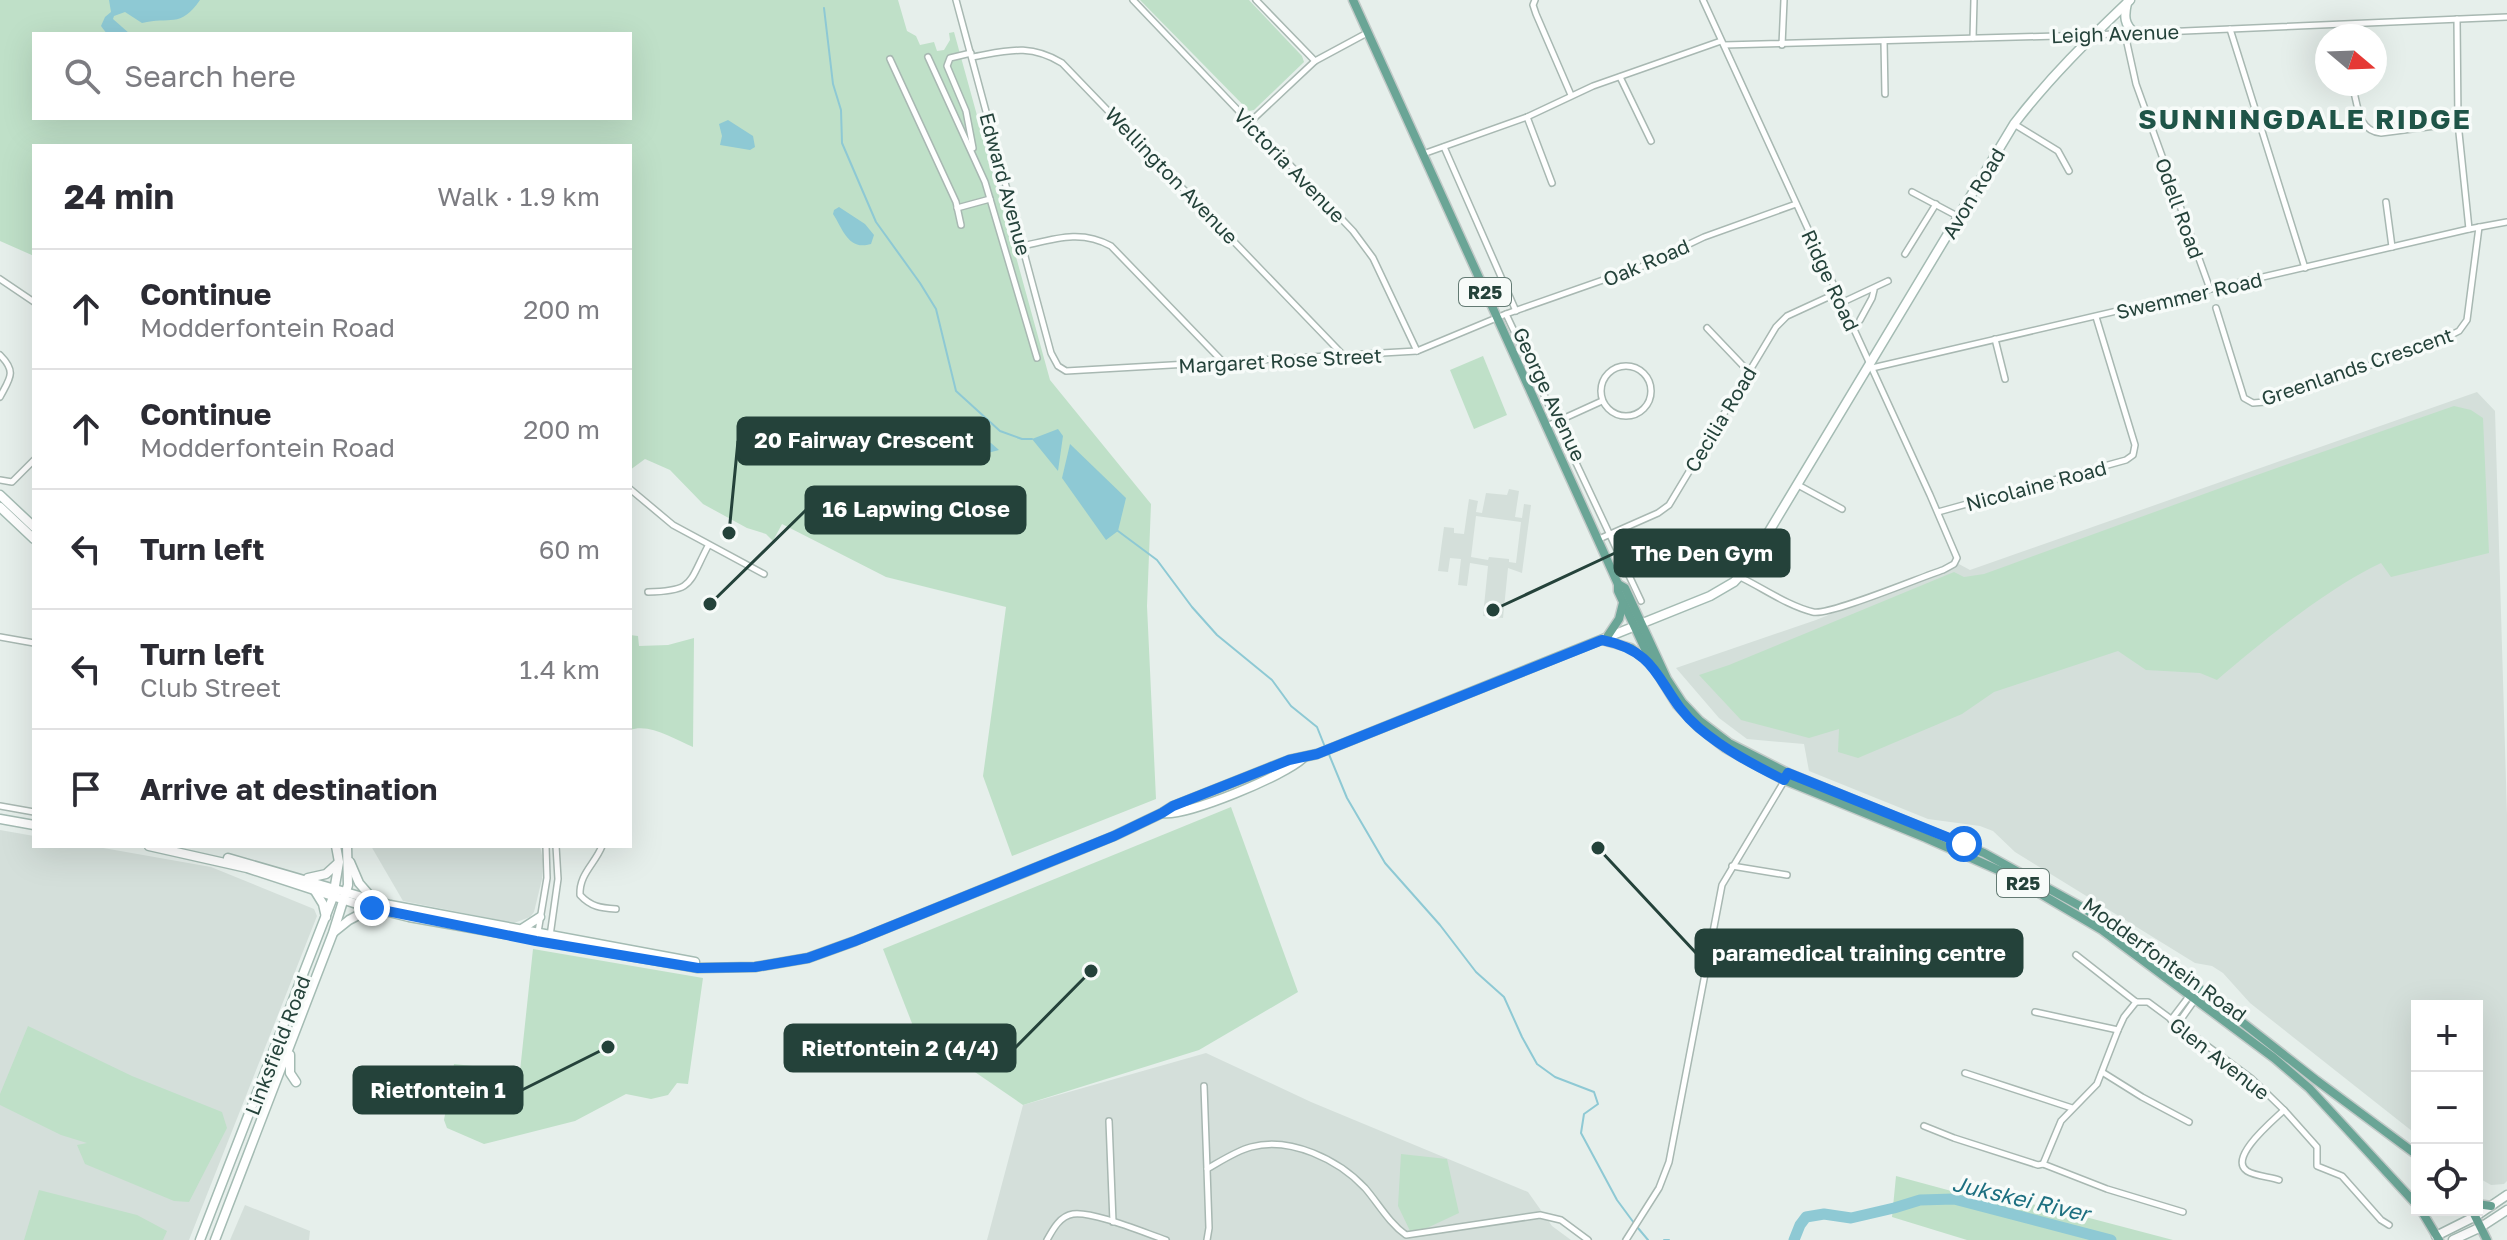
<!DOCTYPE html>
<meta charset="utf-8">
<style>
:root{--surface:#fff;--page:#f7f7f7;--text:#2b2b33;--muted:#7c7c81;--line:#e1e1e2}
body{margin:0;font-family:"Golos Text",sans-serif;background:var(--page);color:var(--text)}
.controls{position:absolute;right:24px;bottom:24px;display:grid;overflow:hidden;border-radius:0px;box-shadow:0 8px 32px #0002}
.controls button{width:72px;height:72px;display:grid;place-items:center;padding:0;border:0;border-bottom:2px solid var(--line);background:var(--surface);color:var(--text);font:40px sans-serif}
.compass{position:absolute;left:2315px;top:24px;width:72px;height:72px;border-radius:50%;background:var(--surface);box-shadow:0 8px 32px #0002;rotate:109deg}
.stop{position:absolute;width:24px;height:24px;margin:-18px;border:6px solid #1a73e8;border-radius:50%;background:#fff}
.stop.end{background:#1a73e8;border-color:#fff;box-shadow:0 2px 8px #0008}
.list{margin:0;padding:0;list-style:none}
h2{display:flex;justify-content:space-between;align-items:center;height:104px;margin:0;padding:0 32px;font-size:34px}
h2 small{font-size:26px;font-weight:400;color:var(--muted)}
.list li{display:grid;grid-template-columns:52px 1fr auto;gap:24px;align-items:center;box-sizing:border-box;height:120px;padding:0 32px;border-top:2px solid var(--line)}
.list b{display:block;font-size:30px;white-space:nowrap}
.list p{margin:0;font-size:26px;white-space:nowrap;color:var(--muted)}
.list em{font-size:26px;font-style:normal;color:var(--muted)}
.icon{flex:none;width:44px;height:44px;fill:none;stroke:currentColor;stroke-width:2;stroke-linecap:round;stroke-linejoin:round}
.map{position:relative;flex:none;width:2507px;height:1240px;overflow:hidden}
.search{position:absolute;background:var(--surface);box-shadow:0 8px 32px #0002;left:32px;top:32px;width:600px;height:88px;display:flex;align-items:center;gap:20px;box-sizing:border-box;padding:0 28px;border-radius:0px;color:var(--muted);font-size:30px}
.panel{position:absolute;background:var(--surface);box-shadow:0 8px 32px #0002;left:32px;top:144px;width:600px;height:704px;border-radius:0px}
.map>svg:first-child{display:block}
</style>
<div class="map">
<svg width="2507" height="1240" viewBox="0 0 2507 1240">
<rect width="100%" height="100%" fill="#e6efeb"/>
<g fill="#d4dfda" fill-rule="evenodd">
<path d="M2477,392L2495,411L2507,815V1181L2504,1184L2491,1185L2477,1177V1006H2417V1135L2250,1003L2223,973L2212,966L2195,963L2015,852L1993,831L1980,826L1928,819L1809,771L1804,744L1747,739L1719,718L1676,668L1816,620L1957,563L1970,570Z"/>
<path d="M1509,489L1519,491L1515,517L1522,518L1524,504L1531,505L1522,573L1508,568L1503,618L1483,616L1488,566L1470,563L1467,586L1458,585L1461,559L1450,558L1448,572L1438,571L1444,527L1454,528V533L1464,534L1469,499L1478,501L1476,512L1482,513L1486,493L1507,495ZM1476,516L1521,522L1516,563L1509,562V559L1489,557L1488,560L1471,557Z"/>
<path d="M0,830L34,836V846H92L211,867L314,909L317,916L189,1240H0Z"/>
<path d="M371,846H540L543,860L542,879L534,912L530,917L514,923L403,901Z"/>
<path d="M1206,1053L1311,1102L1528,1192L1552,1226L1571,1240H987L1023,1105Z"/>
<path d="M245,1205L310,1231L309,1240H230Z"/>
</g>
<g fill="#bfe0c8" fill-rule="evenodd">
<path d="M0,0H898L907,31L916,36L920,45L934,42L937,51L944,50L950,40L949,33L954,32L1050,380L1151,504L1147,606L1156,799L1012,856L983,776L1006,607L886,577L782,524L773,541L766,534L747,528L703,504L670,470L645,459L630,470V146H34V256L0,241ZM34,34H630V118H34Z"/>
<path d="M1140,0H1249L1302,56L1304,62L1254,110L1249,111Z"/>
<path d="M1483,356L1507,415L1474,429L1450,370Z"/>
<path d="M2454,406L2471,410L2483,418L2489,553L2391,577L2381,563C2326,589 2264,640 2217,680L2200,673L2146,670L2118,651L1994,692L1962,714L1858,758L1838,752L1839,729L1809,738L1741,720L1699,675L1729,665L1954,572L1964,577L1984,574C2140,517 2297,460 2454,406Z"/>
<path d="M630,635L638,636L639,646L668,645L694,638L693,747C674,739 650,723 630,730Z"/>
<path d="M1231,807L1298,992L1199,1050L1023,1105L915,1031L883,949Z"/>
<path d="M533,949L703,978L688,1084L677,1083L668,1095L651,1099L626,1094L575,1121L484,1144L447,1128L444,1120L454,1064L520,1071Z"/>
<path d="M28,1026L132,1076L222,1112L227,1128L189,1202L174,1201L85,1164L77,1145L87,1143L61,1135L0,1105V1094Z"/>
<path d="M1401,1154L1447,1159L1459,1213L1412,1235L1398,1206Z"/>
<path d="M1896,1176L1992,1202L2040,1205L2173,1240H1967L1892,1217Z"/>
<path d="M39,1190L137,1215L167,1231L163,1240H24Z"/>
</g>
<g fill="#8ec9d4">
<path d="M109,0H200C180,29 170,16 142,23L125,12L114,16L113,19L130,34H107L101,26L105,17L111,12Z"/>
<path d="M728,120L753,136L755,147L750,150L720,145L722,136L719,124Z"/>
<path d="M839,207L865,224L874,235L871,244C848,251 843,229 833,214L834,210Z"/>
<path d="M973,419L980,424L975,429L973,436L991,443L999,450L961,460L950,455Z"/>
<path d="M1058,429L1063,436L1058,471L1032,439Z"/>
<path d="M1070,444L1126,498L1118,531L1106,540L1062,478Z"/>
</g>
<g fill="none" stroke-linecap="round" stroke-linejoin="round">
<g stroke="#8ec9d4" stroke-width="2">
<path d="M824,8L833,84L841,110L842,143L876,222L920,283L936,309L956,391L1000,431L1022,439H1032"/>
<path d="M1118,531L1157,560L1192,607L1217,635L1272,680L1291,706L1317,727L1325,747"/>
<path d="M1328,752L1347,798L1385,863L1440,925L1476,972L1504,997L1522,1037L1537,1064L1555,1077L1594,1092L1598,1104L1584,1114L1581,1133L1617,1200L1634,1223"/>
<path d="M1638,1228L1648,1240"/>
<path d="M1664,1240H1669"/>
</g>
<path stroke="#8ec9d4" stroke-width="11" d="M1794,1240L1800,1225L1806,1217L1824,1214L1851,1218L1894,1208L1920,1200L1954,1199L2111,1240"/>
<defs>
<g id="street">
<path d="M956,0L1051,353L1058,366L1066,371L1417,351L1506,314L1643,266L1704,237L1796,204"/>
<path d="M1133,0L1353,231L1373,258L1417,351"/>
<path d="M1256,0L1315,61"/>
<path d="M1535,0L1533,5L1536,14L1571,95"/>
<path d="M1703,0L1930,495L1957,558L1954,564L1943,570C1921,577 1829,616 1813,612C1788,606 1763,588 1740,577"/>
<path d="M2457,19L2458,123L2469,229"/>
<path d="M2230,29L2305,268"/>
<path d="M2125,34L2136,84L2210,289"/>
<path d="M1973,38L1974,0"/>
<path d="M1884,41L1885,94"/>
<path d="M1724,45L2092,35L2507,17"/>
<path d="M1782,45L1784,0"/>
<path d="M971,53L950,58L947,66L966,111L973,148"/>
<path d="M928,57L985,182L1037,358"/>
<path d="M972,57C1007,51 1029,43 1062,63L1345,357"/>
<path d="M890,59L956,202L961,225"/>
<path d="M1620,77L1651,141"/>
<path d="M2352,84C2358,104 2357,131 2381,133L2458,123"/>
<path d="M1527,117L1552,183"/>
<path d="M1249,123L1315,61L1367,33"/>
<path d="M2014,124L2058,151L2069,171"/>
<path d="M1444,147L1516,311"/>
<path d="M1423,154L1527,117L1593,86L1721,41"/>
<path d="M1912,192L1959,217"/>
<path d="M2386,202L2392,247"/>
<path d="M957,208L990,199"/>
<path d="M1023,246C1054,239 1081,229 1111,246L1224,363"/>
<path d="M1905,254L1936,204"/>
<path d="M0,279L34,302"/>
<path d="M1841,303L1888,281"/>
<path d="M2216,308L2244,398L2253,403L2265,402L2439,341L2459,331L2467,320L2479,227"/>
<path d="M1506,314L1641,601"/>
<path d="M1860,320L1872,298L1874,290"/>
<path d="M1707,328L1748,371"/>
<path d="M1995,339L2005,379"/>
<path d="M0,355C17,372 10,378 0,397"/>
<circle cx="1626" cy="391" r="25"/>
<path d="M1872,368L2469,229L2507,222"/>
<path d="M1547,426L1602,401"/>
<path d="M0,480L12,482L34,460"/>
<path d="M1798,485L1842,509"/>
<path d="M630,489L673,525L764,574"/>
<path d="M1938,512L2126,460L2133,455L2135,445L2096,317"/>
<path d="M1599,539L1658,513L1669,505L1776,327L1787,316L1837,293"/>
<path d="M648,592C694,591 688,584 708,546"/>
<path d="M0,637L34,643"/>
<path d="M0,806L34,812"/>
<path d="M602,846C595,864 579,874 580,895C591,907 601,908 616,909"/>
<path d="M1732,866L1787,875"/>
<path d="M538,932L547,878L546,846"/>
<path d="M550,936L558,879L556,846"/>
<path d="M2076,955L2136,1002"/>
<path d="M2136,1002H2148L2252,1079L2284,1110L2317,1147V1166L2342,1176L2381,1220L2389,1225"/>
<path d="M2035,1012L2118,1030"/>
<path d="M2171,1020L2196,987"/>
<path d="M2177,1025L2201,991"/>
<path d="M2102,1072L2142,1097L2189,1122"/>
<path d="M1965,1073L2072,1108"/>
<path d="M1204,1086L1207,1169"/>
<path d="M1109,1121L1113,1222"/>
<path d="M1924,1126L1954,1138L2038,1165L2043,1164L2107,1189L2183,1212"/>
<path d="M2043,1164L2061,1121L2097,1084L2118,1030L2124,1017L2136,1002"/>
<path d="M2279,1180C2270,1177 2255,1176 2247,1171C2227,1158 2275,1119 2284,1110"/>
<path d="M1047,1240C1053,1229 1060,1216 1073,1214C1093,1211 1145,1233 1166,1240"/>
<path d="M1207,1240L1209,1228L1207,1169C1221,1161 1236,1151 1251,1147C1290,1136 1339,1160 1365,1188C1378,1203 1389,1223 1406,1235L1540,1215L1561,1220L1588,1240"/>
<path d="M1626,1240L1659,1188L1669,1162L1722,885L1786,778"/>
</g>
<g id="secondary">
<path d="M2127,3C2124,16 2124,25 2135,33"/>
<path d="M0,495L34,527"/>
<path d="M0,507L34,539"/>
<path d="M1162,813C1186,817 1286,775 1303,758"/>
<path d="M0,819L34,825"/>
<path d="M149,846L247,868L360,905L409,917L698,968L755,967L808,958L855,941L1114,836L1162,813L1173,806L1289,760L1317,754L1710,596L1734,582L1747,568L2014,124C2049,78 2089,39 2130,0"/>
<path d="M228,858L390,905L695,962"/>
<path d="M350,862L359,883L372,898"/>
<path d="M308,878L326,874L337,864"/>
<path d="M315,891L323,904L326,917"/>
<path d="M523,928L540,917"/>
<path d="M334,932L349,920L372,908"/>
<path d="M290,1055V1073L296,1082"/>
<path d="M2436,1236L2476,1216L2507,1195"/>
<path d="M200,1240L333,897L339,862L336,846"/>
<path d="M215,1240L333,933L348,885L347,846"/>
<path d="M2453,1240L2481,1227L2507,1210"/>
</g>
<g id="primary">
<path d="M1353,0L1618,584V591L1653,666L1677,705L1697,726L1725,748L1784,780L1926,838L2005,873L2102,930L2274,1058L2309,1088L2417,1205"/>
<path d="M1618,584L1625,588L1667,679L1682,702L1700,721L1729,743L1788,773L1984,853L2080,906L2146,947L2316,1080L2417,1155"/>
<path d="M1607,637L1619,619L1623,603"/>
<path d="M1602,640L1631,648L1650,663"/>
<path d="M2477,1204L2491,1206"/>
<path d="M2421,1210L2439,1240"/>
<path d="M2472,1210L2487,1240"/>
</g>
</defs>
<use href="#street" stroke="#a8b8b2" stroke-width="8"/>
<use href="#secondary" stroke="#a4bbb3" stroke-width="11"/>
<use href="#primary" stroke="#c2cac8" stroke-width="11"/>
<use href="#street" stroke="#fff" stroke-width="5"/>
<use href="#secondary" stroke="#fff" stroke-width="8"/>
<use href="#primary" stroke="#6aa596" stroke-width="8"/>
</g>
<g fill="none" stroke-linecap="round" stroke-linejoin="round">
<path stroke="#1a73e8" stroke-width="10" d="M372,908L536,941L698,968L755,967L808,958L855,941L1114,836L1162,813L1173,806L1289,760L1317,754L1602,640C1664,652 1657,692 1699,728C1725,750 1754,765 1784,780L1788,773L1964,844"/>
</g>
<g text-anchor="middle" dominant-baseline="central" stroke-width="7" stroke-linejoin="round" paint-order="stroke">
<g fill="#f7fbf9" stroke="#637a73" stroke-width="2">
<rect x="1459" y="278" width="52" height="28" rx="6"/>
<rect x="1997" y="869" width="52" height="28" rx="6"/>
</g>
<g font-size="18" font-weight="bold" fill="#24423a">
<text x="1485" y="292">R25</text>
<text x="2023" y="883">R25</text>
</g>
<g font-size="20" fill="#24423a" stroke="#f7fbf9">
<text transform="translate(2115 33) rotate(-2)">Leigh Avenue</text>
<text transform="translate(1290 165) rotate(46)">Victoria Avenue</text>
<text transform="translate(1172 175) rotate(46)">Wellington Avenue</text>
<text transform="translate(1006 184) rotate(75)">Edward Avenue</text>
<text transform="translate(1973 193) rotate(-59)">Avon Road</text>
<text transform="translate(2180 208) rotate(70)">Odell Road</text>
<text transform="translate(1646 262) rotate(-23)">Oak Road</text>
<text transform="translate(1831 280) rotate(65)">Ridge Road</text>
<text transform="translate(2189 295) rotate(-13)">Swemmer Road</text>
<text transform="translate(1280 360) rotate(-3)">Margaret Rose Street</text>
<text transform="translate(2357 366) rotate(-19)">Greenlands Crescent</text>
<text transform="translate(1550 394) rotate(65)">George Avenue</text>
<text transform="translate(1720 419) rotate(-59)">Cecilia Road</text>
<text transform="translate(2036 485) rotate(-15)">Nicolaine Road</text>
<text transform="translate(2165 959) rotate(36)">Modderfontein Road</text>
<text transform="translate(277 1045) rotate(-69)">Linksfield Road</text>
<text transform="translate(2220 1058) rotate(38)">Glen Avenue</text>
</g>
<g font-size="22" font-style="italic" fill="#1c6f80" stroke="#f7fbf9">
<text transform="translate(2021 1198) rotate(13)">Jukskei River</text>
</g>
<g font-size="28" font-weight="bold" letter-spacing="2" fill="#1f5548" stroke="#f7fbf9">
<text x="2305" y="118">SUNNINGDALE RIDGE</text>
</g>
</g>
<path fill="none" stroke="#24423a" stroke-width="3" d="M729 533L738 441M710 604L806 510M1493 610L1615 553M1598 848L1696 953M1091 971L1015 1048M608 1047L522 1090"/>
<g fill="#24423a" stroke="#f7fbf9" stroke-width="3">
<circle cx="729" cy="533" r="8"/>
<circle cx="710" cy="604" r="8"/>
<circle cx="1493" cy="610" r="8"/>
<circle cx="1598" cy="848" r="8"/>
<circle cx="1091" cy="971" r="8"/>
<circle cx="608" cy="1047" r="8"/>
</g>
<g fill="#24423a" stroke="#24423a" stroke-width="3">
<rect x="738" y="418" width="251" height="46" rx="8"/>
<rect x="806" y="487" width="219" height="46" rx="8"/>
<rect x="1615" y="530" width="174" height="46" rx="8"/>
<rect x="1696" y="930" width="326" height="46" rx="8"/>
<rect x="785" y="1025" width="230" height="46" rx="8"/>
<rect x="354" y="1067" width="168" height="46" rx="8"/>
</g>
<g font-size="22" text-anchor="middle" font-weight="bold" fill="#fff">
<text x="864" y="448">20 Fairway Crescent</text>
<text x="916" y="517">16 Lapwing Close</text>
<text x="1702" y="561">The Den Gym</text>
<text x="1859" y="961">paramedical training centre</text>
<text x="900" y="1056">Rietfontein 2 (4/4)</text>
<text x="438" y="1098">Rietfontein 1</text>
</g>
</svg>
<div class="controls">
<button>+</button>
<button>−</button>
<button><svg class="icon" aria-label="locate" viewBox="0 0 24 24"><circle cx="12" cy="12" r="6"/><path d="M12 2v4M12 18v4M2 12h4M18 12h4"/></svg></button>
</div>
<svg class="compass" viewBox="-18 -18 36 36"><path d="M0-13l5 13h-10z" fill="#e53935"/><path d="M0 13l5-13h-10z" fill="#7c7c81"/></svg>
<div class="stop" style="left:1964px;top:844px"></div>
<div class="stop end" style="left:372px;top:908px"></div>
<div class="search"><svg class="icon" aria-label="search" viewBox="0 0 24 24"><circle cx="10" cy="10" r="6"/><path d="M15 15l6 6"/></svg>Search here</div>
<section class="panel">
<h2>24 min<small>Walk · 1.9 km</small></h2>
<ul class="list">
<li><svg class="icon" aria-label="ahead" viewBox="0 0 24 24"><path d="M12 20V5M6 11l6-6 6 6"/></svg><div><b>Continue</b><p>Modderfontein Road</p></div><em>200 m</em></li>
<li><svg class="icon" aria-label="ahead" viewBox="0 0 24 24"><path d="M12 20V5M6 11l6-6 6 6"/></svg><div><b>Continue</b><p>Modderfontein Road</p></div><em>200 m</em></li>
<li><svg class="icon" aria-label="left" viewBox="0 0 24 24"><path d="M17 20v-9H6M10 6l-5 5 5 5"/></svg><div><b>Turn left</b></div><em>60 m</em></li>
<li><svg class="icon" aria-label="left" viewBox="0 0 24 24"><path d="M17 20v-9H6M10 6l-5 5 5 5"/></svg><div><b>Turn left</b><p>Club Street</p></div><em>1.4 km</em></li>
<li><svg class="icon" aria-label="arrive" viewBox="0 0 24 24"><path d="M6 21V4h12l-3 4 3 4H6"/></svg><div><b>Arrive at destination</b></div></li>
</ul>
</section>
</div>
